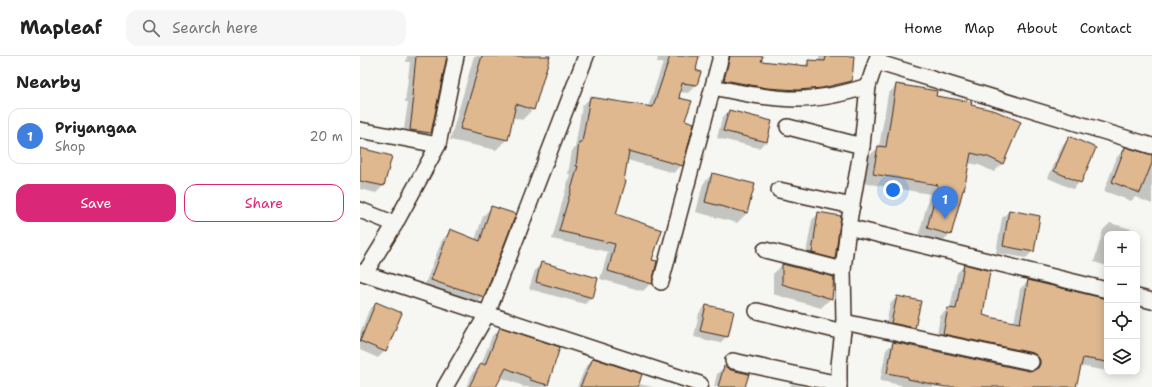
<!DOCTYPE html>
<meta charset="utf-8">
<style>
:root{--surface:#fff;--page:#f6f6f6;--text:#222;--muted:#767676;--line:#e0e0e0;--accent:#db2777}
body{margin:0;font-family:"Shantell Sans",sans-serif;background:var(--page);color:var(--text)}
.controls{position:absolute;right:12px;bottom:12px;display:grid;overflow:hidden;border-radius:8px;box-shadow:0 2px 10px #0003}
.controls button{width:36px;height:36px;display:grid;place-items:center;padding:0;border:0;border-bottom:1px solid var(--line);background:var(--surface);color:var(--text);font:20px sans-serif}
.you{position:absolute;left:533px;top:134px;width:14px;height:14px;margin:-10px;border:3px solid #fff;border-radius:50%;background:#1a73e8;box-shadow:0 0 0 6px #1a73e833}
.badge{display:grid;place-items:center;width:26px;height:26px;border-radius:50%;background:var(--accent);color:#fff;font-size:13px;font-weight:700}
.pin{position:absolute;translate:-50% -33px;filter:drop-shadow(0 1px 2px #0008)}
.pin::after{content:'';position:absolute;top:21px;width:14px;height:12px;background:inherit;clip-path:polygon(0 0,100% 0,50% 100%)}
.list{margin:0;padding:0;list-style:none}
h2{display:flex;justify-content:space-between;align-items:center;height:52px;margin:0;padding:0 16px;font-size:17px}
h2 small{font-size:13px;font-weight:400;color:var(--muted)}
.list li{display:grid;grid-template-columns:26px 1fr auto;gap:12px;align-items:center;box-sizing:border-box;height:56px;margin:0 8px 8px;padding:0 8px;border:1px solid var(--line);border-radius:12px}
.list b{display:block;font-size:15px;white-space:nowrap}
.list p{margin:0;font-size:13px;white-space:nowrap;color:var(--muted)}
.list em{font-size:13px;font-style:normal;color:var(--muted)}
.actions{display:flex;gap:8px;padding:12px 16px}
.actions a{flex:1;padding:9px 0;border:1px solid var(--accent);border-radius:12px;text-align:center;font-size:14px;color:var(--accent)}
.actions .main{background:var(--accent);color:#fff}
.icon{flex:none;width:22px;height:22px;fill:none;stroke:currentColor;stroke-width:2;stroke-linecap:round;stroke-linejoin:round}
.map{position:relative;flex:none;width:792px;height:331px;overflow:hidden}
header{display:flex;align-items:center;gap:24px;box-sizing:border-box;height:56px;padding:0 20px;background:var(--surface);border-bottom:1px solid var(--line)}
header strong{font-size:19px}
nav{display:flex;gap:22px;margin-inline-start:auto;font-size:14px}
.search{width:280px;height:36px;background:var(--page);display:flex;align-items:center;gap:10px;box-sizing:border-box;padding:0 14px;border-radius:12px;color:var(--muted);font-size:15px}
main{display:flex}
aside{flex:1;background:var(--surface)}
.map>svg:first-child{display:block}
</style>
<header>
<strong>Mapleaf</strong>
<div class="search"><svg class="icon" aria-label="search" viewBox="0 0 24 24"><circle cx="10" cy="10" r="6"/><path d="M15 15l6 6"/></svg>Search here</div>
<nav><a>Home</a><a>Map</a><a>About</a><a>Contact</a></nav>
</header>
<main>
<aside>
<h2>Nearby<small></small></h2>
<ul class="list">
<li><span class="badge" style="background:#3f7fe0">1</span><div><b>Priyangaa</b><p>Shop</p></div><em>20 m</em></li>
</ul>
<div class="actions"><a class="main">Save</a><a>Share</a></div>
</aside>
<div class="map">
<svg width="792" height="331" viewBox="0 0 792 331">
<rect width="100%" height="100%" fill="#f6f6f2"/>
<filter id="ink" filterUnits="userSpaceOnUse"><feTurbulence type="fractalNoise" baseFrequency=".025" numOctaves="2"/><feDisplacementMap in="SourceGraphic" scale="8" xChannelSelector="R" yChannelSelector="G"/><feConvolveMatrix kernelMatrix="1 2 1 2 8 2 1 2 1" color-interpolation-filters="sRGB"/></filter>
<g filter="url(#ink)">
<g fill="#0003">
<path d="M47,0H86L70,76L64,83L43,80L48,46H45L50,6H46Z"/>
<path d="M114,0H189L173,53L162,64L152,61L147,83L136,94L90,84Z"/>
<path d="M294,0H338L335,15L336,29L328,37L319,36L318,43L324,65L322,109L314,117L267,104L255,158L291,205V227L283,235L240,223L248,196L192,183L210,118H208L212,95L215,92L222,50L230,42L288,51L303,7L297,6L298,1Z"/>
<path d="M363,0H402L401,6L444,10L449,5L459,6V0H493L491,25L483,33L464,38L357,32Z"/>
<path d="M537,29L575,41L610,50L643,107L634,116L619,109L608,107L603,134L590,178L582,187L558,181L570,138L504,127L509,100L519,91L528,38Z"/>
<path d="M369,55L406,85L399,92L357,82L362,62Z"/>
<path d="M710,82L720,126L713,133L688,122L703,88Z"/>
<path d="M0,92L24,129L16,137L0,133Z"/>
<path d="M765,92L792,100V148L775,141L771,145L744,135L757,101Z"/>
<path d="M352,118L387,157L377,167L336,156L343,128Z"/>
<path d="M132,151L123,240L114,249L63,233L82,184L91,175L115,184L123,160Z"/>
<path d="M649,155L673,195L666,202L636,197L642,162Z"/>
<path d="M459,157L474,202L467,209L445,203L452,164Z"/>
<path d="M750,167L775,174L773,178H747V210L734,206L743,174Z"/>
<path d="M182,207L232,241L225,248L169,233L175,214Z"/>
<path d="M422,209L471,242L461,252L413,238V218Z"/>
<path d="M604,210L622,260L654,267L660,233L668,225L747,243V315L720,310L715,331H541V329L520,325L526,294L533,287L673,316L672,312L576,285L580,260L588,253H590L597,217Z"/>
<path d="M537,241L554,272L547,278L525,274L530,248Z"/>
<path d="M16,248L25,295L18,302L0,294V277L9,254Z"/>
<path d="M346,250L367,280L360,287L334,281L339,257Z"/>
<path d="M140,273L199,292L187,329L185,331H162L163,330L140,321L135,331H106L113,316L121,309L132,280Z"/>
<path d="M233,303L278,328L294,331H217L226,310Z"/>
<path d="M364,311L384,331H354L357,318Z"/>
<path d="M432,328L446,331H429Z"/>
</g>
<g fill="#dfb890" stroke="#3b2a1e">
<path d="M56,0H87L71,77L50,74L54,40H52Z"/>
<path d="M122,0H190L174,54L156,48L148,84L100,73Z"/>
<path d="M310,0H339L336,14L341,16L337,29L322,27L319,42L332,45L325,64L334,67L323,110L269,95L264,125H266L256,158L302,174L292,204L297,205L292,228L248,215L255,188L199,175L218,110H216L219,86H222L230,41L293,51Z"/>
<path d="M370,0H403L401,5L448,10V4L465,5L466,0H494L492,25L462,32L438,34L407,32L364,24Z"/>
<path d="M536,28L577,35L576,40L612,46L611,49L636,55L661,66L643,108L628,101L611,97L604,134H603L591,179L567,172L578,129L513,118L518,90L526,91Z"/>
<path d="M369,54L412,65L407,86L363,75Z"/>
<path d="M709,80L736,92L721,127L694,115Z"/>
<path d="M765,91L792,99V107L780,137L752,126Z"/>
<path d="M0,92L32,100L24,130L0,125Z"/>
<path d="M352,117L395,128L387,157L345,146Z"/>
<path d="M131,150L156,158L124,241L94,231V232L71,224L90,173L120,185Z"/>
<path d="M649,154L680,160L674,196L643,190Z"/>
<path d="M458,156L481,160L475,203L452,197Z"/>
<path d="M181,206L238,222L233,242L176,226Z"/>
<path d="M422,208L474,221L472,243L422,228Z"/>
<path d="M604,208L630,215L623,259L634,262L660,267L668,224L747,243V306L723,302L716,331H585L548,323V321L527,317L533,286L669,315L674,314L678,312L680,308V304L677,300L673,297L583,278L588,252L596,253Z"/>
<path d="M537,240L561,245L555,272L531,267Z"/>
<path d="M16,246L42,257L26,296L0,285Z"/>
<path d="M346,249L374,255L368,281L340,275Z"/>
<path d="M140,271L200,291L188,329L170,324V322L146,312L136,331H109L121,307L125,309Z"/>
<path d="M233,302L282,318L278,331H220Z"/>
<path d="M364,310L371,314L389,318L385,331H358Z"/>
</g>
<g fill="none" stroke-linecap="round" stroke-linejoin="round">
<defs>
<g id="street">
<path d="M516,6L792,90"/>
<path d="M353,31C381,37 410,43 438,43C462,43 486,37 508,30"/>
<path d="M428,71L502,90"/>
<path d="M0,74L78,89"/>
<path d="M419,134L492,150"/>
<path d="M0,154L35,168"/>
<path d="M488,171L747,234"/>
<path d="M405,194L483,214"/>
<path d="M0,216L340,328"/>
<path d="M5,217L35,168L78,89L96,0"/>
<path d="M301,226L361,0"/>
<path d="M777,241L792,245"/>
<path d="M397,255L483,276"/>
<path d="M484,266L671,306"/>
<path d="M373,305L479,328"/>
<path d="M85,331L127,258L226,0"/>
<path d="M479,331V309L484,266L483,214L488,171L502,90L508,30L518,0"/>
</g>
</defs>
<use href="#street" stroke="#3b2a1e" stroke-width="18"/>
<use href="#street" stroke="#f6f6f2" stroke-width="15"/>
</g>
</g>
</svg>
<div class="controls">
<button>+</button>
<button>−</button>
<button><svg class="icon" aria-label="locate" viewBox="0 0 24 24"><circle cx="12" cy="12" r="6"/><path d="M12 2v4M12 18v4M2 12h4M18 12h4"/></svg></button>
<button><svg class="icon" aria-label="layers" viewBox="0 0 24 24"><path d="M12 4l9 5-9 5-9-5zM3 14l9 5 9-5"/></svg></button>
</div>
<div class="you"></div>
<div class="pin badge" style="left:585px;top:163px;background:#3f7fe0">1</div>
</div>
</main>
